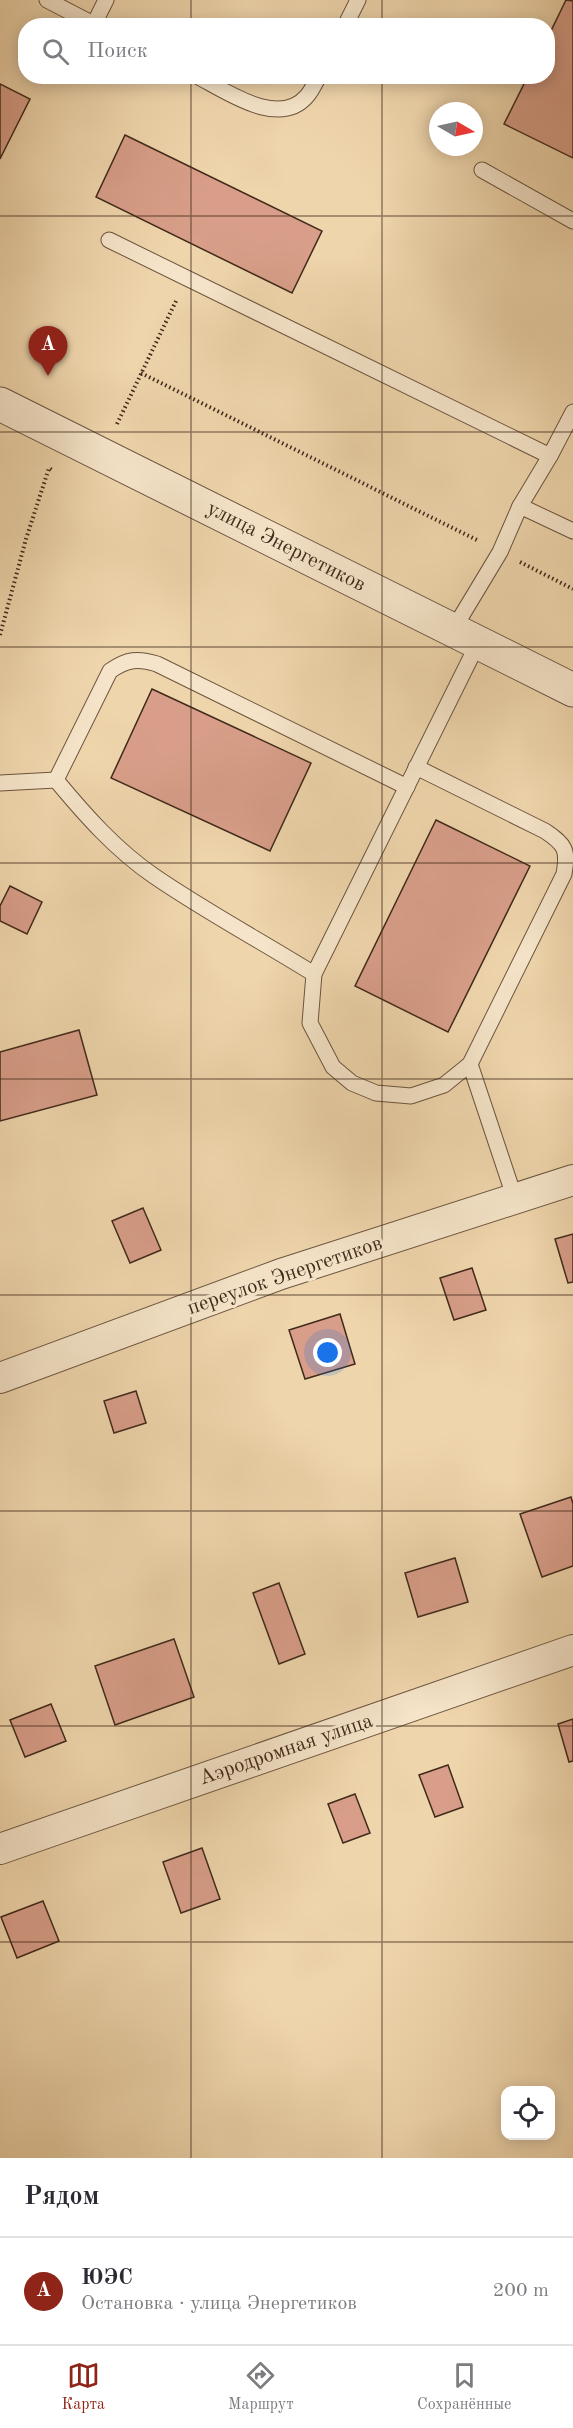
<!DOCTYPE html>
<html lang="ru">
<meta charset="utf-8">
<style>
:root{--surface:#fff;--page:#f2f2f3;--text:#2b2b33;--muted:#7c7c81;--line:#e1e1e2;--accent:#8f2418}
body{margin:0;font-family:"Old Standard TT",serif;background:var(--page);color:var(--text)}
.controls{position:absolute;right:18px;bottom:18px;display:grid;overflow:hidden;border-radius:12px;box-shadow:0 3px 15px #0003}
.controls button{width:54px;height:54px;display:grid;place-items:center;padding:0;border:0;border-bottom:2px solid var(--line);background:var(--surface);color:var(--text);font:30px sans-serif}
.compass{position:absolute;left:429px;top:102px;width:54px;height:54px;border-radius:50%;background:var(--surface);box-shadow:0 3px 15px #0003;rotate:99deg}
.you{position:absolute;left:328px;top:1353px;width:21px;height:21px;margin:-15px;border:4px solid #fff;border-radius:50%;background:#1a73e8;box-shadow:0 0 0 9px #1a73e833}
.badge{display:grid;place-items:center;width:39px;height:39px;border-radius:50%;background:var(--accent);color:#fff;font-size:20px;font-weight:700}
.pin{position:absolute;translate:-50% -50px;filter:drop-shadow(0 2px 3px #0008)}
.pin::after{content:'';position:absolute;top:32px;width:21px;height:18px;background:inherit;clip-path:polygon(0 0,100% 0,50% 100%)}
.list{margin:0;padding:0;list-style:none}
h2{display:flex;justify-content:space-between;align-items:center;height:78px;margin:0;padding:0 24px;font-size:26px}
h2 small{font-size:20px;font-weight:400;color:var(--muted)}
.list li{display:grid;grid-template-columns:39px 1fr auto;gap:18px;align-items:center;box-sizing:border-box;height:108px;padding:0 24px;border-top:2px solid var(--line)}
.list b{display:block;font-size:22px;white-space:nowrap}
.list p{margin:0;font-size:20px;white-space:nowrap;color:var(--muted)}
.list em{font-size:20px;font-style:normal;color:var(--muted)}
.icon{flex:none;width:33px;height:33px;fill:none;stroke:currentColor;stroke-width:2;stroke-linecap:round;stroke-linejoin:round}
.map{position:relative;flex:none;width:573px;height:2158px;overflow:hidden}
.search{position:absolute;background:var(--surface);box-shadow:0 3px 15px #0003;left:18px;right:18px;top:18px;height:66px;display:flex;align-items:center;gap:15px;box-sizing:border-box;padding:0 21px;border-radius:24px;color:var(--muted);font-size:22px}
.sheet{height:186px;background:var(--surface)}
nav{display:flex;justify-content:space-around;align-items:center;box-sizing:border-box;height:84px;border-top:2px solid var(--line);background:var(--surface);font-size:16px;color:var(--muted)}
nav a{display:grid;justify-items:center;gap:3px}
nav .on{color:var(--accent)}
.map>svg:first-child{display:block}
</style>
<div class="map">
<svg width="573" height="2158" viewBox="0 0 573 2158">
<rect width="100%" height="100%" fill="#efd5ac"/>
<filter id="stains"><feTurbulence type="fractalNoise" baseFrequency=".00333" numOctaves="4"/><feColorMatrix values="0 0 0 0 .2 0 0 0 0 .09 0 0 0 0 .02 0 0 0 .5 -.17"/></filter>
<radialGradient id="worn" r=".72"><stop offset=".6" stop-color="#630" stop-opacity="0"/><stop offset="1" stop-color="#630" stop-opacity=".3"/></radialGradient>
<g fill="#d89e89" stroke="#402a1b" stroke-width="1.5">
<path d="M566,0L573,1V158L504,124L528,76H548V37Z"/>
<path d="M0,84L30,99L0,159Z"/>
<path d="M125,135L322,231L292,293L96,197Z"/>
<path d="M152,689L311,763L270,851L111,778Z"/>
<path d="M436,820L530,866L448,1032L355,986Z"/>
<path d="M10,886L42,902L27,934L0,921V906Z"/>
<path d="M79,1030L97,1095L0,1121V1052Z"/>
<path d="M143,1208L161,1250L130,1263L112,1221Z"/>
<path d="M573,1234V1282L568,1283L555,1239Z"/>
<path d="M472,1268L486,1310L454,1320L440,1278Z"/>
<path d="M340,1314L355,1364L305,1379L289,1330Z"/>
<path d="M136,1391L146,1423L114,1433L104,1401Z"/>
<path d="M571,1497L573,1504V1566L542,1577L520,1514Z"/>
<path d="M455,1558L468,1602L418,1617L405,1573Z"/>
<path d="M279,1583L305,1654L279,1664L253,1593Z"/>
<path d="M174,1639L194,1697L115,1725L95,1666Z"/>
<path d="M51,1704L66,1741L25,1757L10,1720Z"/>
<path d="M573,1719V1761L569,1762L558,1724Z"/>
<path d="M448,1765L463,1807L435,1817L419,1775Z"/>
<path d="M355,1794L370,1833L343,1843L328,1804Z"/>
<path d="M202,1848L220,1899L181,1913L163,1862Z"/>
<path d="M43,1901L59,1941L17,1958L1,1917Z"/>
</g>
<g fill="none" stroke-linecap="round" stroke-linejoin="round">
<defs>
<g id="service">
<path d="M47,0L97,26"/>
<path d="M94,24L106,0"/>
<path d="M345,26L358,0"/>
<path d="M197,76C226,91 279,129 307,96C312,90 315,83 319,76"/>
<path d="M482,170L573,221"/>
<path d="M109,240L550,456"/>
<path d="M520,506L573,531"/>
<path d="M453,630L500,552L520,506L550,456L573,412"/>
<path d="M478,643L314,974L310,1023L333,1067L352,1083L376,1093L411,1096L444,1085L470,1064L515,1199"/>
<path d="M416,767L545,831C566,845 568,850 564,874L470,1064"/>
<path d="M56,780L110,671C127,659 138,658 157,664L407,787"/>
<path d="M0,783L56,780C85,815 116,850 154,876C205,911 261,941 314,974"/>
</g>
<g id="minor">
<path d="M0,1378L281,1274L573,1180"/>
<path d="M0,1849L573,1650"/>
</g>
<path id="tertiary" d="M0,404L573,690"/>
</defs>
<use href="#service" stroke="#6c553f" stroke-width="17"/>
<use href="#minor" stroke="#6c553f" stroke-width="32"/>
<use href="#tertiary" stroke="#6c553f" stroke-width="35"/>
<g stroke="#402a1b" stroke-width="4" stroke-dasharray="1.5 3" stroke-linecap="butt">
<path d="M141,373L479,541"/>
<path d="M117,424L176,301"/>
<path d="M520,562L573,589"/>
<path d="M0,635L26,539L49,468L52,470"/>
</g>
<use href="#service" stroke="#f5e4c9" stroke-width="15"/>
<use href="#minor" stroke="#f5e4c9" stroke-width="30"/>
<use href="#tertiary" stroke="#f5e4c9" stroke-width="33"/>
</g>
<path fill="none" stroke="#402a1b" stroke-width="1.5" stroke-opacity="0.55" d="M191,0V26M382,0V26M191,76V2158M382,76V2158M0,216H573M0,432H573M0,647H573M0,863H573M0,1079H573M0,1295H573M0,1511H573M0,1726H573M0,1942H573"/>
<g text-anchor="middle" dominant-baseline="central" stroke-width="6" stroke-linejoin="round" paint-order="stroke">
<g font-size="21" fill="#402a1b" stroke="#f5e4c9">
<text transform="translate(286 547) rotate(27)">улица Энергетиков</text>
<text transform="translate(285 1276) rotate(-19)">переулок Энергетиков</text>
<text transform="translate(286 1750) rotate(-19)">Аэродромная улица</text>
</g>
</g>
<rect width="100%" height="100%" filter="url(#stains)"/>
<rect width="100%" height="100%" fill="url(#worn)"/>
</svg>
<div class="controls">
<button><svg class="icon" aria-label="locate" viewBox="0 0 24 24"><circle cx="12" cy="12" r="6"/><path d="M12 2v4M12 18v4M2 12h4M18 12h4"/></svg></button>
</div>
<svg class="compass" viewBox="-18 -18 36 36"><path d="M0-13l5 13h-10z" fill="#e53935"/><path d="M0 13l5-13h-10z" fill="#7c7c81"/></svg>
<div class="you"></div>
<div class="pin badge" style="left:48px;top:376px">A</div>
<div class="search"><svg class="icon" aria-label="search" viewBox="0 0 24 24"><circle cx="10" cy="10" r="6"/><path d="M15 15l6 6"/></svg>Поиск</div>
</div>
<section class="sheet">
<h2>Рядом<small></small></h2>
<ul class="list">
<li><span class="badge">A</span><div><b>ЮЭС</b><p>Остановка · улица Энергетиков</p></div><em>200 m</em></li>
</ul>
</section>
<nav>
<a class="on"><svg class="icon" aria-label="map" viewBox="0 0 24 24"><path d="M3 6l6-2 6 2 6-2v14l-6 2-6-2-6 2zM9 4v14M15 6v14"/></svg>Карта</a>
<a><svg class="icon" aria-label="directions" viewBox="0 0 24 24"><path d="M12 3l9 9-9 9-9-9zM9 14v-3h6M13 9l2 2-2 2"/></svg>Маршрут</a>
<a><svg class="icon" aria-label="saved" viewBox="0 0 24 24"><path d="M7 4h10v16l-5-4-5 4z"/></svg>Сохранённые</a>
</nav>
